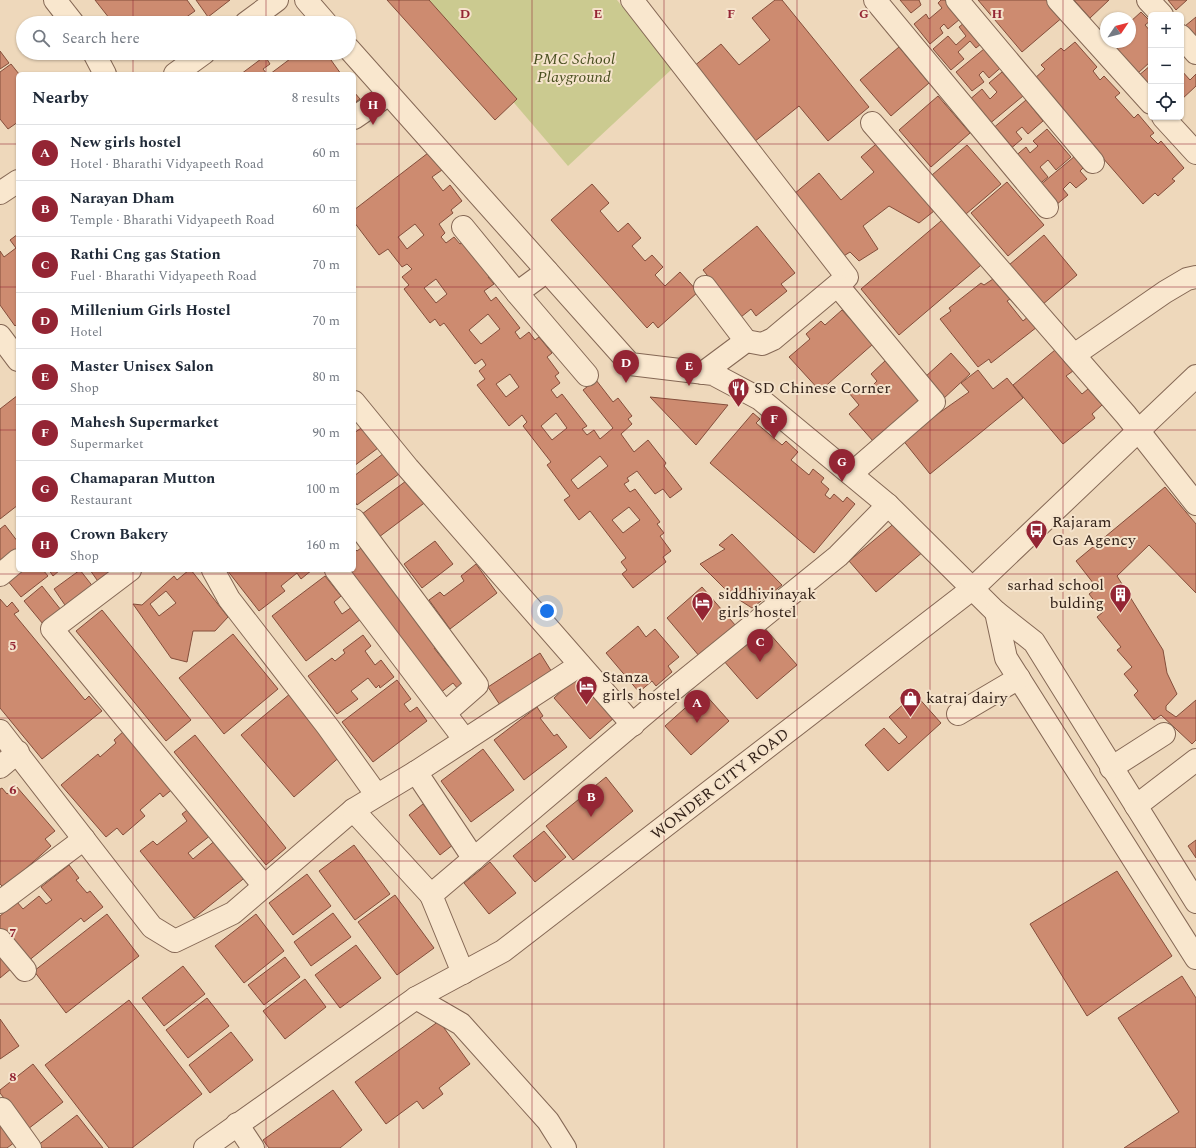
<!DOCTYPE html>
<meta charset="utf-8">
<style>
:root{--surface:#fff;--page:#f2f2f3;--text:#1f2937;--muted:#747a83;--line:#e0e1e3;--accent:#942534}
body{margin:0;font-family:Spectral,serif;background:var(--page);color:var(--text)}
.controls{position:absolute;right:12px;top:12px;display:grid;overflow:hidden;border-radius:6px;box-shadow:0 1px 3px #0004}
.controls button{width:36px;height:36px;display:grid;place-items:center;padding:0;border:0;border-bottom:1px solid var(--line);background:var(--surface);color:var(--text);font:20px sans-serif}
.compass{position:absolute;left:1100px;top:12px;width:36px;height:36px;border-radius:50%;background:var(--surface);box-shadow:0 1px 3px #0004;rotate:55deg}
.you{position:absolute;left:547px;top:611px;width:14px;height:14px;margin:-10px;border:3px solid #fff;border-radius:50%;background:#1a73e8;box-shadow:0 0 0 6px #1a73e833}
.badge{display:grid;place-items:center;width:26px;height:26px;border-radius:50%;background:var(--accent);color:#fff;font-size:13px;font-weight:700}
.pin{position:absolute;translate:-50% -33px;filter:drop-shadow(0 1px 2px #0008)}
.pin::after{content:'';position:absolute;top:21px;width:14px;height:12px;background:inherit;clip-path:polygon(0 0,100% 0,50% 100%)}
.list{margin:0;padding:0;list-style:none}
h2{display:flex;justify-content:space-between;align-items:center;height:52px;margin:0;padding:0 16px;font-size:17px}
h2 small{font-size:13px;font-weight:400;color:var(--muted)}
.list li{display:grid;grid-template-columns:26px 1fr auto;gap:12px;align-items:center;box-sizing:border-box;height:56px;padding:0 16px;border-top:1px solid var(--line)}
.list b{display:block;font-size:15px;white-space:nowrap}
.list p{margin:0;font-size:13px;white-space:nowrap;color:var(--muted)}
.list em{font-size:13px;font-style:normal;color:var(--muted)}
.icon{flex:none;width:22px;height:22px;fill:none;stroke:currentColor;stroke-width:2;stroke-linecap:round;stroke-linejoin:round}
.map{position:relative;flex:none;width:1196px;height:1148px;overflow:hidden}
.search{position:absolute;background:var(--surface);box-shadow:0 1px 3px #0004;left:16px;top:16px;width:340px;height:44px;display:flex;align-items:center;gap:10px;box-sizing:border-box;padding:0 14px;border-radius:22px;color:var(--muted);font-size:15px}
.panel{position:absolute;background:var(--surface);box-shadow:0 1px 3px #0004;left:16px;top:72px;width:340px;height:500px;border-radius:6px}
.map>svg:first-child{display:block}
</style>
<div class="map">
<svg width="1196" height="1148" viewBox="0 0 1196 1148">
<rect width="100%" height="100%" fill="#eed8bb"/>
<path fill="#cbca90" d="M426,0H617L672,69L568,166Z"/>
<g fill="#cd8b70" stroke="#844e3b" fill-rule="evenodd">
<path d="M95,0H187L195,11L178,23H113Z"/>
<path d="M196,0H230L208,17Z"/>
<path d="M387,0H429L517,99L495,120Z"/>
<path d="M775,0H782L869,107L828,141L799,106L754,142L693,67L721,44L739,65L770,40L752,18Z"/>
<path d="M900,0H919L921,5L911,13Z"/>
<path d="M941,0H954L966,14L948,29L944,24L940,28L943,33L930,44L914,24L926,14L929,19L942,8L938,3Z"/>
<path d="M978,0H1051L1064,16L1022,52Z"/>
<path d="M1074,0H1109L1090,18Z"/>
<path d="M1168,0H1187L1176,10Z"/>
<path d="M1141,12L1150,21L1145,25L1151,32V61L1136,75L1108,42H1130V22Z"/>
<path d="M1196,17V40L1185,26Z"/>
<path d="M970,18L987,39L976,48L970,41L958,52L964,59L951,70L933,49L948,36L956,45L966,36L959,27Z"/>
<path d="M1075,42L1097,67L1093,71L1100,80L1104,76L1120,93L1115,97L1134,118L1138,114L1154,133L1150,136L1158,144L1161,141L1184,168L1172,179L1175,181L1158,196L1155,193L1143,204L1034,79L1045,69L1041,65L1061,48L1064,51Z"/>
<path d="M990,44L1006,63L989,78L983,71L979,75L984,82L972,91L956,72Z"/>
<path d="M899,47L929,83L891,116L860,80Z"/>
<path d="M0,51L9,63L0,69Z"/>
<path d="M298,53L301,58L311,53L315,58L322,53H326L341,74H270Z"/>
<path d="M265,56L270,64L263,69L267,74H241Z"/>
<path d="M11,64L19,74L18,122L8,129L0,119V72Z"/>
<path d="M1151,65V90L1138,76Z"/>
<path d="M1181,70L1190,80L1196,74V86L1181,100Z"/>
<path d="M1002,72L1023,96L988,125L968,101L982,89L990,99L997,92L989,83Z"/>
<path d="M354,92L360,99L354,103Z"/>
<path d="M938,96L970,133L931,167L899,130Z"/>
<path d="M1026,100L1043,121L1028,134L1022,127L1016,132L1022,139L1009,150L991,130Z"/>
<path d="M1047,129L1071,157L1056,170L1048,160L1040,167L1048,177L1037,186L1013,158L1026,147L1030,153L1038,146L1033,141Z"/>
<path d="M882,139L939,207L919,223L889,206L863,226L878,249L859,261L850,252L839,259L788,199L819,173L841,200L874,172L861,157Z"/>
<path d="M967,145L1001,184L966,214L932,175Z"/>
<path d="M428,153L442,170L432,177L443,191L450,185L462,201L451,210L453,213L439,224L445,233L441,237L446,243L454,237L460,244L466,240L492,274L488,277L494,284L484,291L491,301L496,297L520,328L515,332L520,339L529,332L535,340L539,337L552,353L547,357L559,373L555,376L560,383L551,390L557,398L562,394L587,426L582,429L587,435L594,430L600,439L613,428L583,390L596,380L613,402L618,398L632,416L628,419L632,424L621,434L634,452L648,440L666,463L664,466L682,489L670,498L663,489L655,494L637,471L627,478L629,481L624,484L630,492L635,489L660,522L657,524L664,533L660,536L671,551L663,557L666,562L633,588L622,574L627,570L621,562L626,558L590,511L579,520L564,500L570,496L547,465L551,462L523,426L527,422L522,415L509,426L477,385L485,379L479,371L486,365L482,359L475,364L444,323L440,326L435,319L430,323L404,289L409,285L402,277L412,269L407,264L402,267L388,249L379,255L354,222V210ZM415,224L424,235L407,249L398,237ZM436,279L447,294L436,303L424,288ZM488,314L500,329L481,344L469,330ZM510,374L519,387L506,397L496,384ZM556,413L567,428L552,440L541,426ZM600,456L608,466L578,489L571,480ZM629,507L640,520L623,533L612,520Z"/>
<path d="M1075,156L1084,167L1080,171L1087,179L1076,188L1070,182L1063,189L1068,195L1056,205L1039,186Z"/>
<path d="M1007,182L1044,225L1008,256L971,213Z"/>
<path d="M592,184L609,203L600,211L618,232L628,223L641,238L632,246L645,261L652,255L663,267L655,275L665,286L680,272L698,292L658,328L653,322L647,328L551,220Z"/>
<path d="M948,215L987,260L899,335L861,289Z"/>
<path d="M757,226L795,273L781,284L787,291L756,316L751,309L741,317L703,270Z"/>
<path d="M18,234V323L15,326L0,305V251L4,257L16,248L10,240Z"/>
<path d="M1044,235L1077,275L1042,305L1009,265Z"/>
<path d="M993,279L1003,291L1006,288L1013,297L1007,301L1023,321L1029,316L1037,327L991,363L989,359L978,367L940,319L951,311L949,308L981,283L984,285Z"/>
<path d="M842,310L873,344L820,391L789,357L810,339L806,334L821,321L825,325Z"/>
<path d="M1055,350L1073,371L1066,376L1082,394L1088,389L1102,405L1092,414L1095,418L1063,444L1013,385Z"/>
<path d="M951,353L970,374L943,399L924,378Z"/>
<path d="M886,360L921,399L873,441L849,414L859,405L849,393L857,386L864,394L877,381L871,374Z"/>
<path d="M978,370L993,389L1007,378L1023,398L930,474L902,439L969,392L961,383Z"/>
<path d="M18,395V505L0,519V409Z"/>
<path d="M650,397L728,405L696,445Z"/>
<path d="M753,413L760,419L756,423L782,445L786,441L798,452L791,460L809,475L813,469L824,478L821,482L829,489L825,495L830,499L834,494L843,502L847,497L855,504L814,553L710,463Z"/>
<path d="M367,424L382,445L354,466V433Z"/>
<path d="M388,450L403,471L357,505L354,500V476Z"/>
<path d="M410,478L427,501L379,537L362,514Z"/>
<path d="M1165,487L1196,524V593L1149,545L1117,576L1163,650L1167,673L1177,694L1166,706V710L1176,717L1196,700V740L1192,744L1161,715L1154,720L1134,695L1138,691L1124,674L1132,667L1117,650L1121,647L1097,617L1103,612L1089,594L1097,588L1076,561Z"/>
<path d="M897,521L924,551L876,592L849,561Z"/>
<path d="M5,525L18,542V552L0,565V529Z"/>
<path d="M732,534L782,585L752,608L730,594L700,564L725,549L719,545Z"/>
<path d="M435,541L453,564L422,588L404,564Z"/>
<path d="M365,545L441,642L434,648L449,667L457,662L471,679L458,689L453,683L440,693L345,570H354V548L357,551Z"/>
<path d="M476,564L497,593L450,629L429,600L440,592L444,596L464,581L461,576Z"/>
<path d="M18,570H43L48,576L21,597L2,574Z"/>
<path d="M49,570H60L53,576Z"/>
<path d="M80,570L94,588L67,608L54,589Z"/>
<path d="M90,570H125L102,587Z"/>
<path d="M189,570H191L228,617L215,631H193L187,662L171,658L133,604L142,605L174,576L177,580ZM166,591L176,603L159,616L150,604Z"/>
<path d="M227,570H312L301,579L297,573L281,586L285,591L259,611Z"/>
<path d="M325,576L341,596L334,602L342,614L352,607L361,619L306,661L272,616Z"/>
<path d="M42,586L61,610L43,624L24,601Z"/>
<path d="M702,587L736,626L700,657L667,618Z"/>
<path d="M0,599L7,607L12,602L19,611L14,614L85,700L89,696L102,711L42,759L0,708Z"/>
<path d="M102,610L191,720L166,741L76,631Z"/>
<path d="M762,625L797,665L757,699L723,660Z"/>
<path d="M638,626L646,637L655,629L679,657L668,666L672,672L656,686L652,681L639,692L606,653Z"/>
<path d="M233,634L278,689L224,734L179,678Z"/>
<path d="M363,635L371,646L365,651L375,665L381,660L394,677L380,688L379,685L376,688L368,678L351,691L358,699L337,714L308,676L332,658L335,661L345,653L343,650Z"/>
<path d="M540,653L555,677L504,711L488,687Z"/>
<path d="M579,675L615,717L590,739L554,698Z"/>
<path d="M397,680L411,699L404,704L410,712L417,707L427,721L373,762L342,722Z"/>
<path d="M703,692L729,721L691,755L665,726Z"/>
<path d="M291,693L343,754L294,797L241,735Z"/>
<path d="M915,694L941,723L888,771L865,745L884,728L899,744L907,737L889,717Z"/>
<path d="M537,707L543,716L540,718L554,736L557,734L567,747L524,780L494,740Z"/>
<path d="M125,730L175,787L163,797L160,793L140,810L145,816L123,835L117,828L106,837L61,785L98,754L100,757L116,743L114,740Z"/>
<path d="M195,735L286,848L266,865L174,752Z"/>
<path d="M483,749L514,790L471,822L441,781Z"/>
<path d="M606,777L633,811L573,860L546,826Z"/>
<path d="M16,786L55,831L45,839L51,846L4,888L0,884V789L2,788L7,794Z"/>
<path d="M195,804L216,831L188,853L193,859L217,839L247,876L194,918L140,851L153,841L157,845L187,821L182,814Z"/>
<path d="M423,804L454,844L440,855L409,815Z"/>
<path d="M544,831L566,857L535,882L513,856Z"/>
<path d="M1196,840V858L1188,846Z"/>
<path d="M354,845L390,894L355,920L319,871Z"/>
<path d="M490,862L516,893L489,914L464,883Z"/>
<path d="M69,865L79,878L76,880L87,893L90,891L103,907L84,922L81,918L27,962L0,929V916L17,902L23,909L39,896L46,904L52,900L41,887Z"/>
<path d="M1117,871L1172,956L1087,1016L1030,924Z"/>
<path d="M307,874L331,906L293,935L269,903Z"/>
<path d="M395,895L434,948L397,975L358,922Z"/>
<path d="M333,913L351,937L311,966L294,942Z"/>
<path d="M107,914L139,956L66,1013L34,971Z"/>
<path d="M256,914L284,951L244,983L215,946Z"/>
<path d="M356,945L381,978L340,1008L315,975Z"/>
<path d="M0,952L12,968L0,978Z"/>
<path d="M285,957L300,977L264,1005L248,985Z"/>
<path d="M183,966L205,994L164,1026L142,998Z"/>
<path d="M1182,976L1196,998V1148H1124L1179,1112L1118,1018Z"/>
<path d="M305,979L326,1007L285,1039L263,1011Z"/>
<path d="M207,998L229,1026L188,1058L166,1030Z"/>
<path d="M129,1000L202,1094L132,1148H109L45,1065Z"/>
<path d="M0,1019L19,1046L0,1059Z"/>
<path d="M439,1021L470,1064L439,1088L443,1094L423,1109L417,1101L386,1124L355,1082Z"/>
<path d="M231,1032L253,1060L210,1093L189,1065Z"/>
<path d="M33,1064L63,1102L28,1129L0,1093V1090Z"/>
<path d="M333,1090L362,1130L340,1148H269L263,1140Z"/>
<path d="M77,1115L103,1148H39L37,1146Z"/>
<path d="M0,1122L15,1142L7,1148H0Z"/>
</g>
<g fill="none" stroke-linecap="round" stroke-linejoin="round">
<defs>
<g id="minor">
<path d="M55,0L73,23"/>
<path d="M306,0L326,23"/>
<path d="M632,0L847,277L773,339L762,344L746,341L703,373"/>
<path d="M875,0L1047,207"/>
<path d="M957,0L1093,162"/>
<path d="M1058,0L1151,103"/>
<path d="M1148,0L1162,15"/>
<path d="M246,23L277,0"/>
<path d="M1181,36L1196,53"/>
<path d="M349,49L630,364L713,374L760,399L888,505L996,612L1034,642L1196,902"/>
<path d="M94,53L105,74"/>
<path d="M175,74L204,53"/>
<path d="M1163,117L1196,153"/>
<path d="M354,118L389,94"/>
<path d="M872,123L1126,415L1196,504"/>
<path d="M0,193L18,181"/>
<path d="M463,227L517,293"/>
<path d="M547,271L517,293L587,375"/>
<path d="M838,286L934,402L851,474"/>
<path d="M705,287L746,341"/>
<path d="M0,336L18,360"/>
<path d="M1074,355L1165,292L1187,279L1196,277"/>
<path d="M354,402L408,468L633,725"/>
<path d="M354,520L477,685L445,713"/>
<path d="M130,570L52,629L264,886"/>
<path d="M213,570L229,599L328,727L376,794"/>
<path d="M336,570L465,740"/>
<path d="M0,575L18,560"/>
<path d="M996,612L1006,658L1196,958"/>
<path d="M958,714L1019,678"/>
<path d="M0,731L152,927L175,941L233,913L353,810L416,772L580,665"/>
<path d="M0,767L18,752"/>
<path d="M1111,768L1164,734"/>
<path d="M416,772L474,859"/>
<path d="M1136,806L1196,760"/>
<path d="M353,810L431,895"/>
<path d="M0,902L84,839"/>
<path d="M0,940L25,970"/>
<path d="M463,973L431,895L674,689L838,556L888,505"/>
<path d="M416,998L461,1024L548,1121L565,1148"/>
<path d="M2,1109L30,1148"/>
<path d="M237,1124L253,1148"/>
<path d="M205,1148L416,998L503,951L972,589L1196,376"/>
</g>
</defs>
<use href="#minor" stroke="#856855" stroke-width="24"/>
<use href="#minor" stroke="#f9e7ce" stroke-width="22"/>
</g>
<path fill="none" stroke="#942534" stroke-width="1" stroke-opacity="0.55" d="M133,0V23M266,0V23M399,0V1148M532,0V1148M664,0V1148M797,0V1148M930,0V1148M1063,0V1148M133,53V74M266,53V74M0,144H18M354,144H1196M0,287H18M354,287H1196M0,430H18M354,430H1196M133,570V1148M266,570V1148M0,574H1196M0,718H1196M0,861H1196M0,1004H1196"/>
<defs>
<symbol id="restaurant-pin" viewBox="-11 -11 22 30"><path d="M0 17L-7.5 6A9.5 9.5 0 1 1 7.5 6Z" fill="#942534" stroke="#f5e3cb"/><path d="M-5-6h1v4h1v-4h1v4h1v-4h1v5L-1.5 .5V6h-2V.5L-5-1ZM5-6V6H3V1.5H1.5Q1.5-4 5-6Z" fill="#fff"/></symbol>
<symbol id="bus-pin" viewBox="-11 -11 22 30"><path d="M0 17L-7.5 6A9.5 9.5 0 1 1 7.5 6Z" fill="#942534" stroke="#f5e3cb"/><path d="M-5-6H5V4H4V6H2V4H-2V6H-4V4H-5ZM-3.5-4V0h7V-4ZM-3.5 1.2v1.5H-2V1.2ZM2 1.2v1.5H3.5V1.2Z" fill="#fff"/></symbol>
<symbol id="building-pin" viewBox="-11 -11 22 30"><path d="M0 17L-7.5 6A9.5 9.5 0 1 1 7.5 6Z" fill="#942534" stroke="#f5e3cb"/><path d="M-4-6H4V6H1V3H-1V6H-4ZM-2.5-4.3h1.7v1.8h-1.7ZM.8-4.3h1.7v1.8H.8ZM-2.5-1h1.7V.8h-1.7ZM.8-1h1.7V.8H.8Z" fill="#fff"/></symbol>
<symbol id="hotel-pin" viewBox="-11 -11 22 30"><path d="M0 17L-7.5 6A9.5 9.5 0 1 1 7.5 6Z" fill="#942534" stroke="#f5e3cb"/><path d="M-6-4.5h1.5V1H6V5H4.5V3h-9V5H-6ZM-4 0a1.8 1.8 0 1 1 3.6 0ZM.5 0V-2.5h3Q6-2.5 6 0Z" fill="#fff"/></symbol>
<symbol id="shop-pin" viewBox="-11 -11 22 30"><path d="M0 17L-7.5 6A9.5 9.5 0 1 1 7.5 6Z" fill="#942534" stroke="#f5e3cb"/><path d="M-5-2.5h2.3a2.7 3.5 0 0 1 5.4 0H5L5.5 6h-11ZM-1.5-2.5h3a1.5 2.3 0 0 0-3 0Z" fill="#fff"/></symbol>
</defs>
<g fill-rule="evenodd">
<use href="#restaurant-pin" x="726" y="376" width="25" height="34"/>
<use href="#bus-pin" x="1024" y="518" width="25" height="34"/>
<use href="#building-pin" x="1108" y="582" width="25" height="34"/>
<use href="#hotel-pin" x="690" y="590" width="25" height="34"/>
<use href="#hotel-pin" x="574" y="674" width="25" height="34"/>
<use href="#shop-pin" x="898" y="686" width="25" height="34"/>
</g>
<g text-anchor="middle" dominant-baseline="central" stroke-width="4" stroke-linejoin="round" paint-order="stroke">
<g font-size="16" font-style="italic" fill="#4a5021" stroke="#f5e3cb">
<text x="574" y="59">PMC School<tspan x="574" dy="18">Playground</tspan></text>
</g>
<g font-size="16" fill="#34231a" stroke="#f5e3cb" text-anchor="start">
<text x="754" y="388">SD Chinese Corner</text>
<text x="1052" y="522">Rajaram<tspan x="1052" dy="18">Gas Agency</tspan></text>
<text x="1104" y="585" text-anchor="end">sarhad school<tspan x="1104" dy="18">bulding</tspan></text>
<text x="718" y="594">siddhivinayak<tspan x="718" dy="18">girls hostel</tspan></text>
<text x="602" y="677">Stanza<tspan x="602" dy="18">girls hostel</tspan></text>
<text x="926" y="698">katraj dairy</text>
</g>
<g font-size="16" fill="#34231a" stroke="#f5e3cb">
<text transform="translate(720 784) rotate(-38)">WONDER CITY ROAD</text>
</g>
</g>
<g font-size="13" text-anchor="middle" font-weight="bold" fill="#942534" stroke="#f5e3cb" stroke-width="4" stroke-linejoin="round" paint-order="stroke">
<text x="465" y="18">D</text>
<text x="598" y="18">E</text>
<text x="731" y="18">F</text>
<text x="864" y="18">G</text>
<text x="997" y="18">H</text>
<text x="13" y="650">5</text>
<text x="13" y="794">6</text>
<text x="13" y="937">7</text>
<text x="13" y="1081">8</text>
</g>
</svg>
<div class="controls">
<button>+</button>
<button>−</button>
<button><svg class="icon" aria-label="locate" viewBox="0 0 24 24"><circle cx="12" cy="12" r="6"/><path d="M12 2v4M12 18v4M2 12h4M18 12h4"/></svg></button>
</div>
<svg class="compass" viewBox="-18 -18 36 36"><path d="M0-13l5 13h-10z" fill="#e53935"/><path d="M0 13l5-13h-10z" fill="#747a83"/></svg>
<div class="you"></div>
<div class="pin badge" style="left:697px;top:723px">A</div>
<div class="pin badge" style="left:591px;top:817px">B</div>
<div class="pin badge" style="left:760px;top:662px">C</div>
<div class="pin badge" style="left:626px;top:383px">D</div>
<div class="pin badge" style="left:689px;top:386px">E</div>
<div class="pin badge" style="left:774px;top:439px">F</div>
<div class="pin badge" style="left:842px;top:482px">G</div>
<div class="pin badge" style="left:373px;top:125px">H</div>
<div class="search"><svg class="icon" aria-label="search" viewBox="0 0 24 24"><circle cx="10" cy="10" r="6"/><path d="M15 15l6 6"/></svg>Search here</div>
<section class="panel">
<h2>Nearby<small>8 results</small></h2>
<ul class="list">
<li><span class="badge">A</span><div><b>New girls hostel</b><p>Hotel · Bharathi Vidyapeeth Road</p></div><em>60 m</em></li>
<li><span class="badge">B</span><div><b>Narayan Dham</b><p>Temple · Bharathi Vidyapeeth Road</p></div><em>60 m</em></li>
<li><span class="badge">C</span><div><b>Rathi Cng gas Station</b><p>Fuel · Bharathi Vidyapeeth Road</p></div><em>70 m</em></li>
<li><span class="badge">D</span><div><b>Millenium Girls Hostel</b><p>Hotel</p></div><em>70 m</em></li>
<li><span class="badge">E</span><div><b>Master Unisex Salon</b><p>Shop</p></div><em>80 m</em></li>
<li><span class="badge">F</span><div><b>Mahesh Supermarket</b><p>Supermarket</p></div><em>90 m</em></li>
<li><span class="badge">G</span><div><b>Chamaparan Mutton</b><p>Restaurant</p></div><em>100 m</em></li>
<li><span class="badge">H</span><div><b>Crown Bakery</b><p>Shop</p></div><em>160 m</em></li>
</ul>
</section>
</div>
